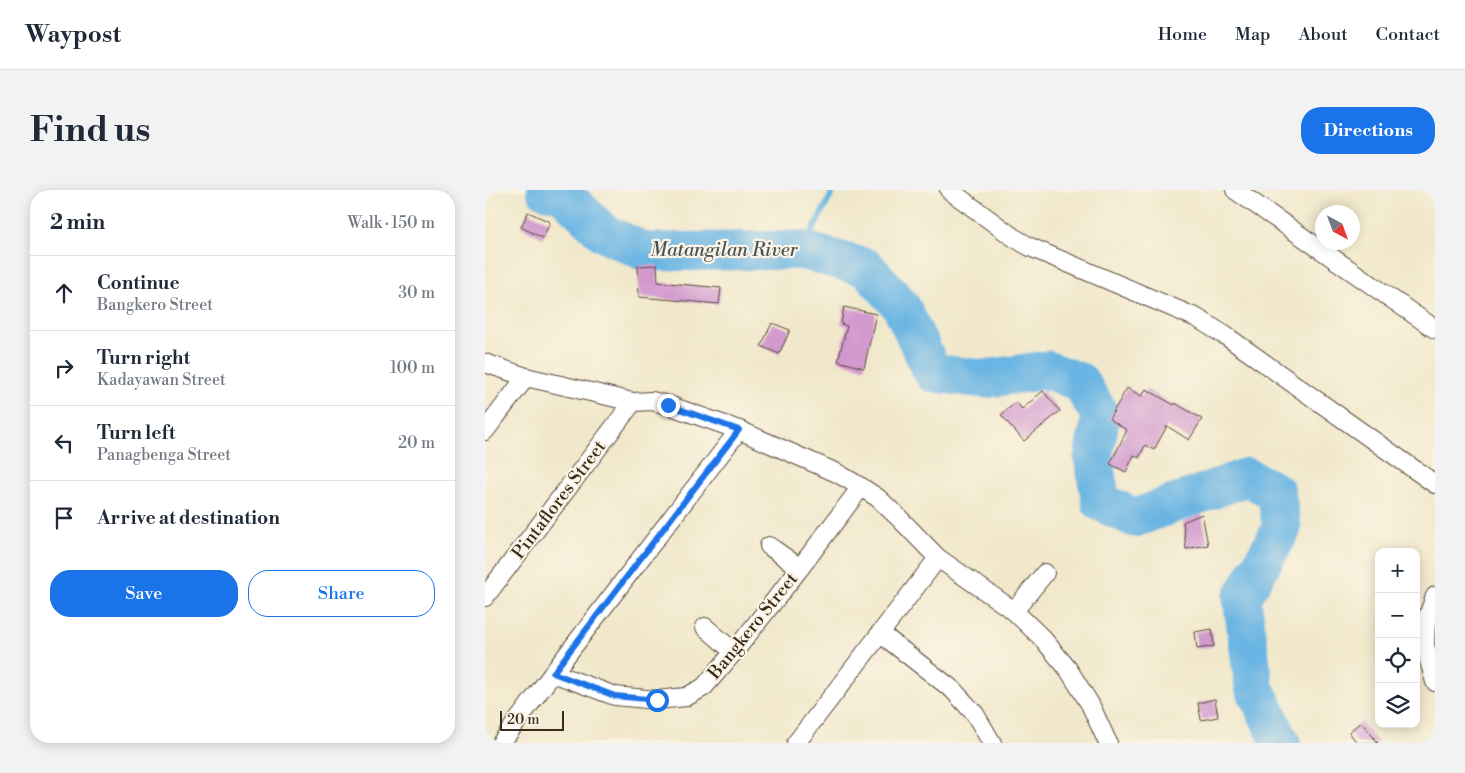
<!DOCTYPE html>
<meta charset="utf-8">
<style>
:root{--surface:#fff;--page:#f2f2f3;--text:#1f2937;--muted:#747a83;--line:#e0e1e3;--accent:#1a73e8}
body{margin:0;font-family:"Libre Bodoni",serif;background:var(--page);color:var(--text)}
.controls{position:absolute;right:15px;bottom:15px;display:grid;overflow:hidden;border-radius:10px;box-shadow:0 2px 12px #0003}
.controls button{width:45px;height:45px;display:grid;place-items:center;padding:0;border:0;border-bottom:1px solid var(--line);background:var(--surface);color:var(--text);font:25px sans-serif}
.compass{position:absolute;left:830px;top:15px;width:45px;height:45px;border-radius:50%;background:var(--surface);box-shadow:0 2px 12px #0003;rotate:139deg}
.scale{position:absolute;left:15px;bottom:12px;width:64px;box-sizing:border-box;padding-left:5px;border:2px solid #3b2a1e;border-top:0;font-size:14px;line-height:18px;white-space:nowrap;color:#3b2a1e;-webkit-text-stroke:4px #fcf5e5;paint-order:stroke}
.stop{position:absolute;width:15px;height:15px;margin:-11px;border:4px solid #1a73e8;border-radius:50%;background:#fff}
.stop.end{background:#1a73e8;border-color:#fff;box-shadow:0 1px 5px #0008}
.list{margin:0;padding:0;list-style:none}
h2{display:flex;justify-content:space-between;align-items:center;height:65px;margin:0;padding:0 20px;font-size:21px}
h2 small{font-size:16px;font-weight:400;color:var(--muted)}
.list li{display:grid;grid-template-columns:32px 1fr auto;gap:15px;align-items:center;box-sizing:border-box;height:75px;padding:0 20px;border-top:1px solid var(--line)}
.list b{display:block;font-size:19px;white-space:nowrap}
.list p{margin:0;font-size:16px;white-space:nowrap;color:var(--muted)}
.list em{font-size:16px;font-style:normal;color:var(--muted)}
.actions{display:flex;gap:10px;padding:15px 20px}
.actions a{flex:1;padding:11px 0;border:1px solid var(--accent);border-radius:20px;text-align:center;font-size:18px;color:var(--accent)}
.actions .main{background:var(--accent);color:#fff}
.icon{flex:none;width:28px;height:28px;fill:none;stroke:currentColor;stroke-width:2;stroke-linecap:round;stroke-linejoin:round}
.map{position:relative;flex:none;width:950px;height:553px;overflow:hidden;border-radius:20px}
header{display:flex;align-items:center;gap:30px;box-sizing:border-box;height:70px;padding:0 25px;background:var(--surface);border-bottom:1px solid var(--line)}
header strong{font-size:24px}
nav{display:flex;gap:28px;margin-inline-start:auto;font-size:18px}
.intro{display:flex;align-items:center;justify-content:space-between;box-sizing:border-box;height:120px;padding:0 30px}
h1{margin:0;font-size:35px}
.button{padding:12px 22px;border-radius:20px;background:var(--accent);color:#fff;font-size:18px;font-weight:700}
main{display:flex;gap:30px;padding:0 30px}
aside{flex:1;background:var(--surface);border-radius:20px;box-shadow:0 2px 12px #0003}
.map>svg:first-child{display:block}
</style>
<header>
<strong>Waypost</strong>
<nav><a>Home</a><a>Map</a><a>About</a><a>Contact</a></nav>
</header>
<div class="intro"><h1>Find us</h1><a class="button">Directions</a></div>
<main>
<aside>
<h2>2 min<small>Walk · 150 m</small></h2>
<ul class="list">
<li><svg class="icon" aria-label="ahead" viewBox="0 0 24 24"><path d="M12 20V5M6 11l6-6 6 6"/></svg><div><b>Continue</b><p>Bangkero Street</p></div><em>30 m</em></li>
<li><svg class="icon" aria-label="right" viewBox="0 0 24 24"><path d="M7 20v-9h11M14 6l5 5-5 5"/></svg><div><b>Turn right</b><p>Kadayawan Street</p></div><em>100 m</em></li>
<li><svg class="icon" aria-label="left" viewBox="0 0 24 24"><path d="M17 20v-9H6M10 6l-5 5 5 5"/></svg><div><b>Turn left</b><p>Panagbenga Street</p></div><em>20 m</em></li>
<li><svg class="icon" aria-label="arrive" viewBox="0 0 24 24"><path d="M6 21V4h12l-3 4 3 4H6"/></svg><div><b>Arrive at destination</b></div></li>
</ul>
<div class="actions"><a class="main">Save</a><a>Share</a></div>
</aside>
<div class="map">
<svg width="950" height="553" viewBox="0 0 950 553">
<rect width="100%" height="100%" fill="#fcf5e5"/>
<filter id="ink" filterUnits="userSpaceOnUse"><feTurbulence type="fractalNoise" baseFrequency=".02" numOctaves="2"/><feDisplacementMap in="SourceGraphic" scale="10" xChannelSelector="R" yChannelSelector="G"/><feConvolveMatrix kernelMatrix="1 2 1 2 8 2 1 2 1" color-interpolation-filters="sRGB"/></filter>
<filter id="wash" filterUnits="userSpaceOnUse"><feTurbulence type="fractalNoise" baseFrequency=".0096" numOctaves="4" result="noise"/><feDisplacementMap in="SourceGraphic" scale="20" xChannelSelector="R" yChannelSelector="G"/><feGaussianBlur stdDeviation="1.12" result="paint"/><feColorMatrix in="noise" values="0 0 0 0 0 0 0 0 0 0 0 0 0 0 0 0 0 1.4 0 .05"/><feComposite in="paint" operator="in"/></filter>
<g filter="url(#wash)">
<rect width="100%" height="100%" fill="#f1e8cb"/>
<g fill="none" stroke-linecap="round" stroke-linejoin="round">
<path stroke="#6bb5e3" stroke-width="6" d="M317,60L349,0"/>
<path stroke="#6bb5e3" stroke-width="39" d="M61,0L76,2L118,42L160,62L317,60L382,78L416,116L448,183L499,189L562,180L595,192L616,226L608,268L616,312L650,328L762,287L791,302L797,338L757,408L769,497L796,553"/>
</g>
<g id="blocks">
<g fill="#d299ce">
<path d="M43,22L65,32L58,48L36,37Z"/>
<path d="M172,75L173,92L236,98L234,114L154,107L153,76Z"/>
<path d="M359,117L391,124L379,178L353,171L362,136L356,134Z"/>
<path d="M287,133L305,140L294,164L276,156Z"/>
<path d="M642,198L657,206L661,199L689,215L690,213L717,229L704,250L682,236L669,260L660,255L654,268L649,265L641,282L625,274L642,240L624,229Z"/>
<path d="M558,201L575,221L539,251L516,225L531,212L537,219Z"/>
<path d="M717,324L723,355L701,359L698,332Z"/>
<path d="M727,439L729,456L712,459L710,442Z"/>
<path d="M730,509L733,527L716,530L713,513Z"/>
<path d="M876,532L893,553H872L864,542Z"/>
</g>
</g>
</g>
<g filter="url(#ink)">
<use href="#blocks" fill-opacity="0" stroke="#564638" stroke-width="1"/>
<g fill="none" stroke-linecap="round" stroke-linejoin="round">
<defs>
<g id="minor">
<path d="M464,0L528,47L545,57L712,128L741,146L950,294"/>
<path d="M750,0L950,139"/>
<path d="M0,173L41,187L148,212L167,211L183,215L254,240L352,283L376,297L393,308L414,328L453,368L529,421L558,449L583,479L605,514L623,553"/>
<path d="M0,241L41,187"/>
<path d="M284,356L315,378"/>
<path d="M950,406L941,432L940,456L950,492"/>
<path d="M0,407L148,212"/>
<path d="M529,421L560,383"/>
<path d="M220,437L249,462"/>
<path d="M395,443L468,500L490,524L507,553"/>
<path d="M68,483L130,506L172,510L201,507L219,497L249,462L315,378L376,297"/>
<path d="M16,553L68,483L254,240"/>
<path d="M311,553L453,368"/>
</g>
</defs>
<use href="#minor" stroke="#564638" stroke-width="20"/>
<use href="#minor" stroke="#fff" stroke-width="18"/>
</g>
</g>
<g fill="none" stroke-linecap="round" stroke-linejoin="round" filter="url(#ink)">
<path stroke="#1a73e8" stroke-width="6" d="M172,510L130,506L68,483L254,240L183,215"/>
</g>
<g text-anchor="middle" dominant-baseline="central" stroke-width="4.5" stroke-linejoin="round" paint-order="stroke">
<g font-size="18" fill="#3b2a1e" stroke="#fcf5e5">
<text transform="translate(74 310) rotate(-53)">Pintaflores Street</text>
<text transform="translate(268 436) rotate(-51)">Bangkero Street</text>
</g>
<g font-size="19" font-style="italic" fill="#495459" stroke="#fcf5e5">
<text x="239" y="60">Matangilan River</text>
</g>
</g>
</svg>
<div class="controls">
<button>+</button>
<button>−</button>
<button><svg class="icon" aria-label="locate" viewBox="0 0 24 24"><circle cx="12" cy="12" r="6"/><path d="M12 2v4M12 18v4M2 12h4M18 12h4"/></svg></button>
<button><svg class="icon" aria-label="layers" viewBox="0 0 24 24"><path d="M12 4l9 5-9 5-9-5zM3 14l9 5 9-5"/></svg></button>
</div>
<svg class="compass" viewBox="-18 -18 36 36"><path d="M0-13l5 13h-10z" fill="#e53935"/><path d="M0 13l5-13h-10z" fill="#747a83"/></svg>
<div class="scale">20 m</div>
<div class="stop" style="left:172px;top:510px"></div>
<div class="stop end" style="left:183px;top:215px"></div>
</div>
</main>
